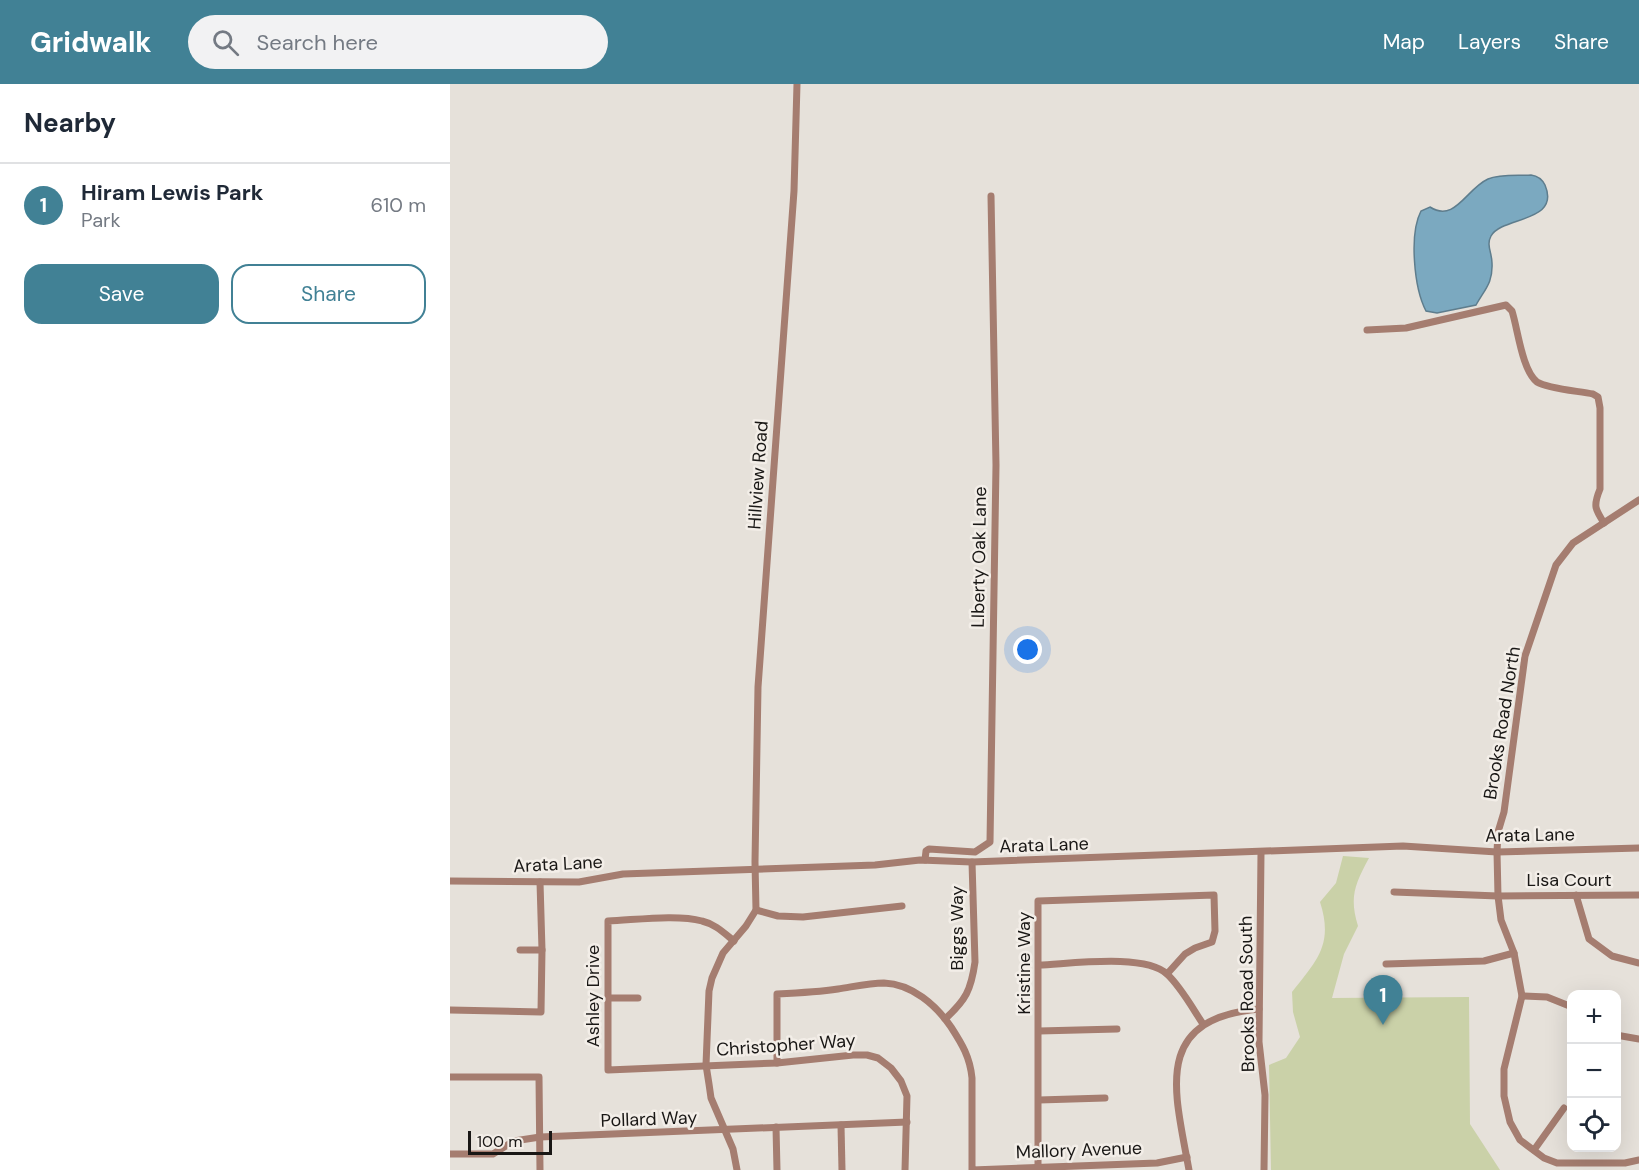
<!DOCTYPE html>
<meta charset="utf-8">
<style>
:root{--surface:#fff;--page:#f2f2f3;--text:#1f2937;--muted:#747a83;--line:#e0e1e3;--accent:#418195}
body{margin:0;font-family:"DM Sans",sans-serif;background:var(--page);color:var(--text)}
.controls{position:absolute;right:18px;bottom:18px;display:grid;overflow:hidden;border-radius:12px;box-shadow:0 6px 24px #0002}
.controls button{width:54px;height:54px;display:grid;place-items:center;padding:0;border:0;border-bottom:2px solid var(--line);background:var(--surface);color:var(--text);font:30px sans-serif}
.scale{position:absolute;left:18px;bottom:15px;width:84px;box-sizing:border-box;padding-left:6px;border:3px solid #191715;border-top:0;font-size:16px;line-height:21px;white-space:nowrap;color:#191715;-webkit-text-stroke:4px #f3eee8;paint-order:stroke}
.you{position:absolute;left:578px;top:566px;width:21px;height:21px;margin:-15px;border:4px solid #fff;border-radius:50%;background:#1a73e8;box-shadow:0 0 0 9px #1a73e833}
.badge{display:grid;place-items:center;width:39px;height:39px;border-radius:50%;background:var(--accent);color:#fff;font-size:20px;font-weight:700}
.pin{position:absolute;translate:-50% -50px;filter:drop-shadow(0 2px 3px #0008)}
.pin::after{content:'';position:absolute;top:32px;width:21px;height:18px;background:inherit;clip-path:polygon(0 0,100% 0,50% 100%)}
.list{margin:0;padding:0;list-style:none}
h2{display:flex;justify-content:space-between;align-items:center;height:78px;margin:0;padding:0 24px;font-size:26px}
h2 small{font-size:20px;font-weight:400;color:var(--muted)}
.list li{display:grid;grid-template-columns:39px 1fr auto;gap:18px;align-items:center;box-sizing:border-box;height:84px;padding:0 24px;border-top:2px solid var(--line)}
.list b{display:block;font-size:22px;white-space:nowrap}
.list p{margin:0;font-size:20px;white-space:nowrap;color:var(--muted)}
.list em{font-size:20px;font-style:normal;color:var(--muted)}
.actions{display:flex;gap:12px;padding:18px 24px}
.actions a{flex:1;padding:14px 0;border:2px solid var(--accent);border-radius:18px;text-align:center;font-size:21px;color:var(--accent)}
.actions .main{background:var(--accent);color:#fff}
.icon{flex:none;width:33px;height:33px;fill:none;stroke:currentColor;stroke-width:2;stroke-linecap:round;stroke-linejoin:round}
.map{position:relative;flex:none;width:1189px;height:1086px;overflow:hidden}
header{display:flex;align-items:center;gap:36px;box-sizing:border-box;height:84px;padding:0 30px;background:var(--accent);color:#fff}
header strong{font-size:28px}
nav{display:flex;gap:33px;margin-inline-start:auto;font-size:21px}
.search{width:420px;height:54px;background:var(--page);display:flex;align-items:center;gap:15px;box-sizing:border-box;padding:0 21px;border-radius:33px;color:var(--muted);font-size:22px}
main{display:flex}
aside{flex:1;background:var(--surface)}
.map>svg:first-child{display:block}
</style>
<header>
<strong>Gridwalk</strong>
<div class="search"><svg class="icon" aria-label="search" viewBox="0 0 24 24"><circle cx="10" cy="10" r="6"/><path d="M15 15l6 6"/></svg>Search here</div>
<nav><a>Map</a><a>Layers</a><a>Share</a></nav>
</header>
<main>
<aside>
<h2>Nearby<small></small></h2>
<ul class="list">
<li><span class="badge">1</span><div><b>Hiram Lewis Park</b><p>Park</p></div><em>610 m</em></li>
</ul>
<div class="actions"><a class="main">Save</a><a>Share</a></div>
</aside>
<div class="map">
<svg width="1189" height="1086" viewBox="0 0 1189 1086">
<rect width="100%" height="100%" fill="#e6e1da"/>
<path fill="#cad1a8" d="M893,772L919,774C905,800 899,813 908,842L894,870L882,914L1019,913L1020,1040L1050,1086H821L819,981L836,974L850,953L843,928L842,908C866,877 884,861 870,818L886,799Z"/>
<path fill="#7ba9c0" stroke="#5e7d8d" stroke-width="1.5" d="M1081,91C1088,92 1092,95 1095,101C1111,139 1052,132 1041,152C1036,161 1042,169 1042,179C1043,199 1035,205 1026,221L987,229L976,227C964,204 959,150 971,127L980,123C1005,139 1016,105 1038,95C1050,90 1069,92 1081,91Z"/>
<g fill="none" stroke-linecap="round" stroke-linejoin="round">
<g stroke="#a57d70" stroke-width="7">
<path d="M917,246L956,244L1056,221L1062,227C1068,246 1072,286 1087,298C1098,305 1129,307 1143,310L1148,313L1150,324V405C1143,422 1145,425 1154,439"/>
<path d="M1189,416L1123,459L1106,481L1075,572L1054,728L1048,748L1047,768L1048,812L1051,836L1064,869L1072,912L1054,985V1012L1060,1038L1070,1056L1094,1074L1107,1079H1175L1189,1076"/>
<path d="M811,769L809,958L815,1011L814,1086"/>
<path d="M475,776L476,767L479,765L525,768L540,758L546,381L541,112"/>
<path d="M0,797L129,798L173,790L425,781L470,776L522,778L953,762L1047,768L1189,764"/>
<path d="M944,808L1048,812L1189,811"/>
<path d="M1126,811L1139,855L1162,872L1189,879"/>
<path d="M306,826L328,832L353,833L452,822"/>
<path d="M284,857C274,849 265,840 252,837C227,830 185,836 158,837V986L327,979L403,971H417L428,974L441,984L451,997L457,1012L455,1086"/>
<path d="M70,866H92"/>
<path d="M936,880L1034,877L1064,869"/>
<path d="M589,881C619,880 695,869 717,890C731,903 743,925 753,940"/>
<path d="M1072,912L1097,913L1122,923"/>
<path d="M159,914H188"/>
<path d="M0,926L91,928L92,866L90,798"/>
<path d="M495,935C516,916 521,906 525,878L522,778"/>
<path d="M589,947L667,945"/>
<path d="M1166,951L1189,955"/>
<path d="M327,979V910C348,909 368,908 388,905C402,903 419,899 434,899C462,900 486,921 501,943C512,960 520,973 522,994V1086L707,1079L737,1073"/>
<path d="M0,993H89L90,1086"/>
<path d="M589,1016L655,1014"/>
<path d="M391,1041L392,1086"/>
<path d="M326,1043L327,1086"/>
<path d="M1084,1066L1114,1024"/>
<path d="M0,1070H43L64,1057L90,1053C213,1049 335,1043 457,1038"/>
<path d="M588,1082V817L764,811L765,847L762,858L745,864L735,870L717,890"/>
<path d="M287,1086L283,1065L261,1014L259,1000L256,981L259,907L262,894L273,869L296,842L306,826L305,778L308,603L344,107L347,0"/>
<path d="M739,1086C725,1008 701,935 809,925"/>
</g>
</g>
<g text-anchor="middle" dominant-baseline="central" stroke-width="5" stroke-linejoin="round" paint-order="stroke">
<g font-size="18" fill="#191715" stroke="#f3eee8">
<text transform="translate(308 391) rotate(-86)">Hillview Road</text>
<text transform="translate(529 473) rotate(-89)">LIberty Oak Lane</text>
<text transform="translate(1052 639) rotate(-81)">Brooks Road North</text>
<text transform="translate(1080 751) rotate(-1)">Arata Lane</text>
<text transform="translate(594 761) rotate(-2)">Arata Lane</text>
<text transform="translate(108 780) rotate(-3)">Arata Lane</text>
<text x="1119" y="796">Lisa Court</text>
<text transform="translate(507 844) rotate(-90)">Biggs Way</text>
<text transform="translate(574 879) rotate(-90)">Kristine Way</text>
<text transform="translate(797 910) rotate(-91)">Brooks Road South</text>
<text transform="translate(143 912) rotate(-90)">Ashley Drive</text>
<text transform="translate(336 961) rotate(-4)">Christopher Way</text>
<text transform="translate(199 1035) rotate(-2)">Pollard Way</text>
<text transform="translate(629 1066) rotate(-2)">Mallory Avenue</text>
</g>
</g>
</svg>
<div class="controls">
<button>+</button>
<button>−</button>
<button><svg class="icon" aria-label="locate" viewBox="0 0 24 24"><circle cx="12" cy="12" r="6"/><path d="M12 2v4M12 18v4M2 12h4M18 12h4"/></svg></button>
</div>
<div class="scale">100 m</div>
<div class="you"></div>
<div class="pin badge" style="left:933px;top:941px">1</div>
</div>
</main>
